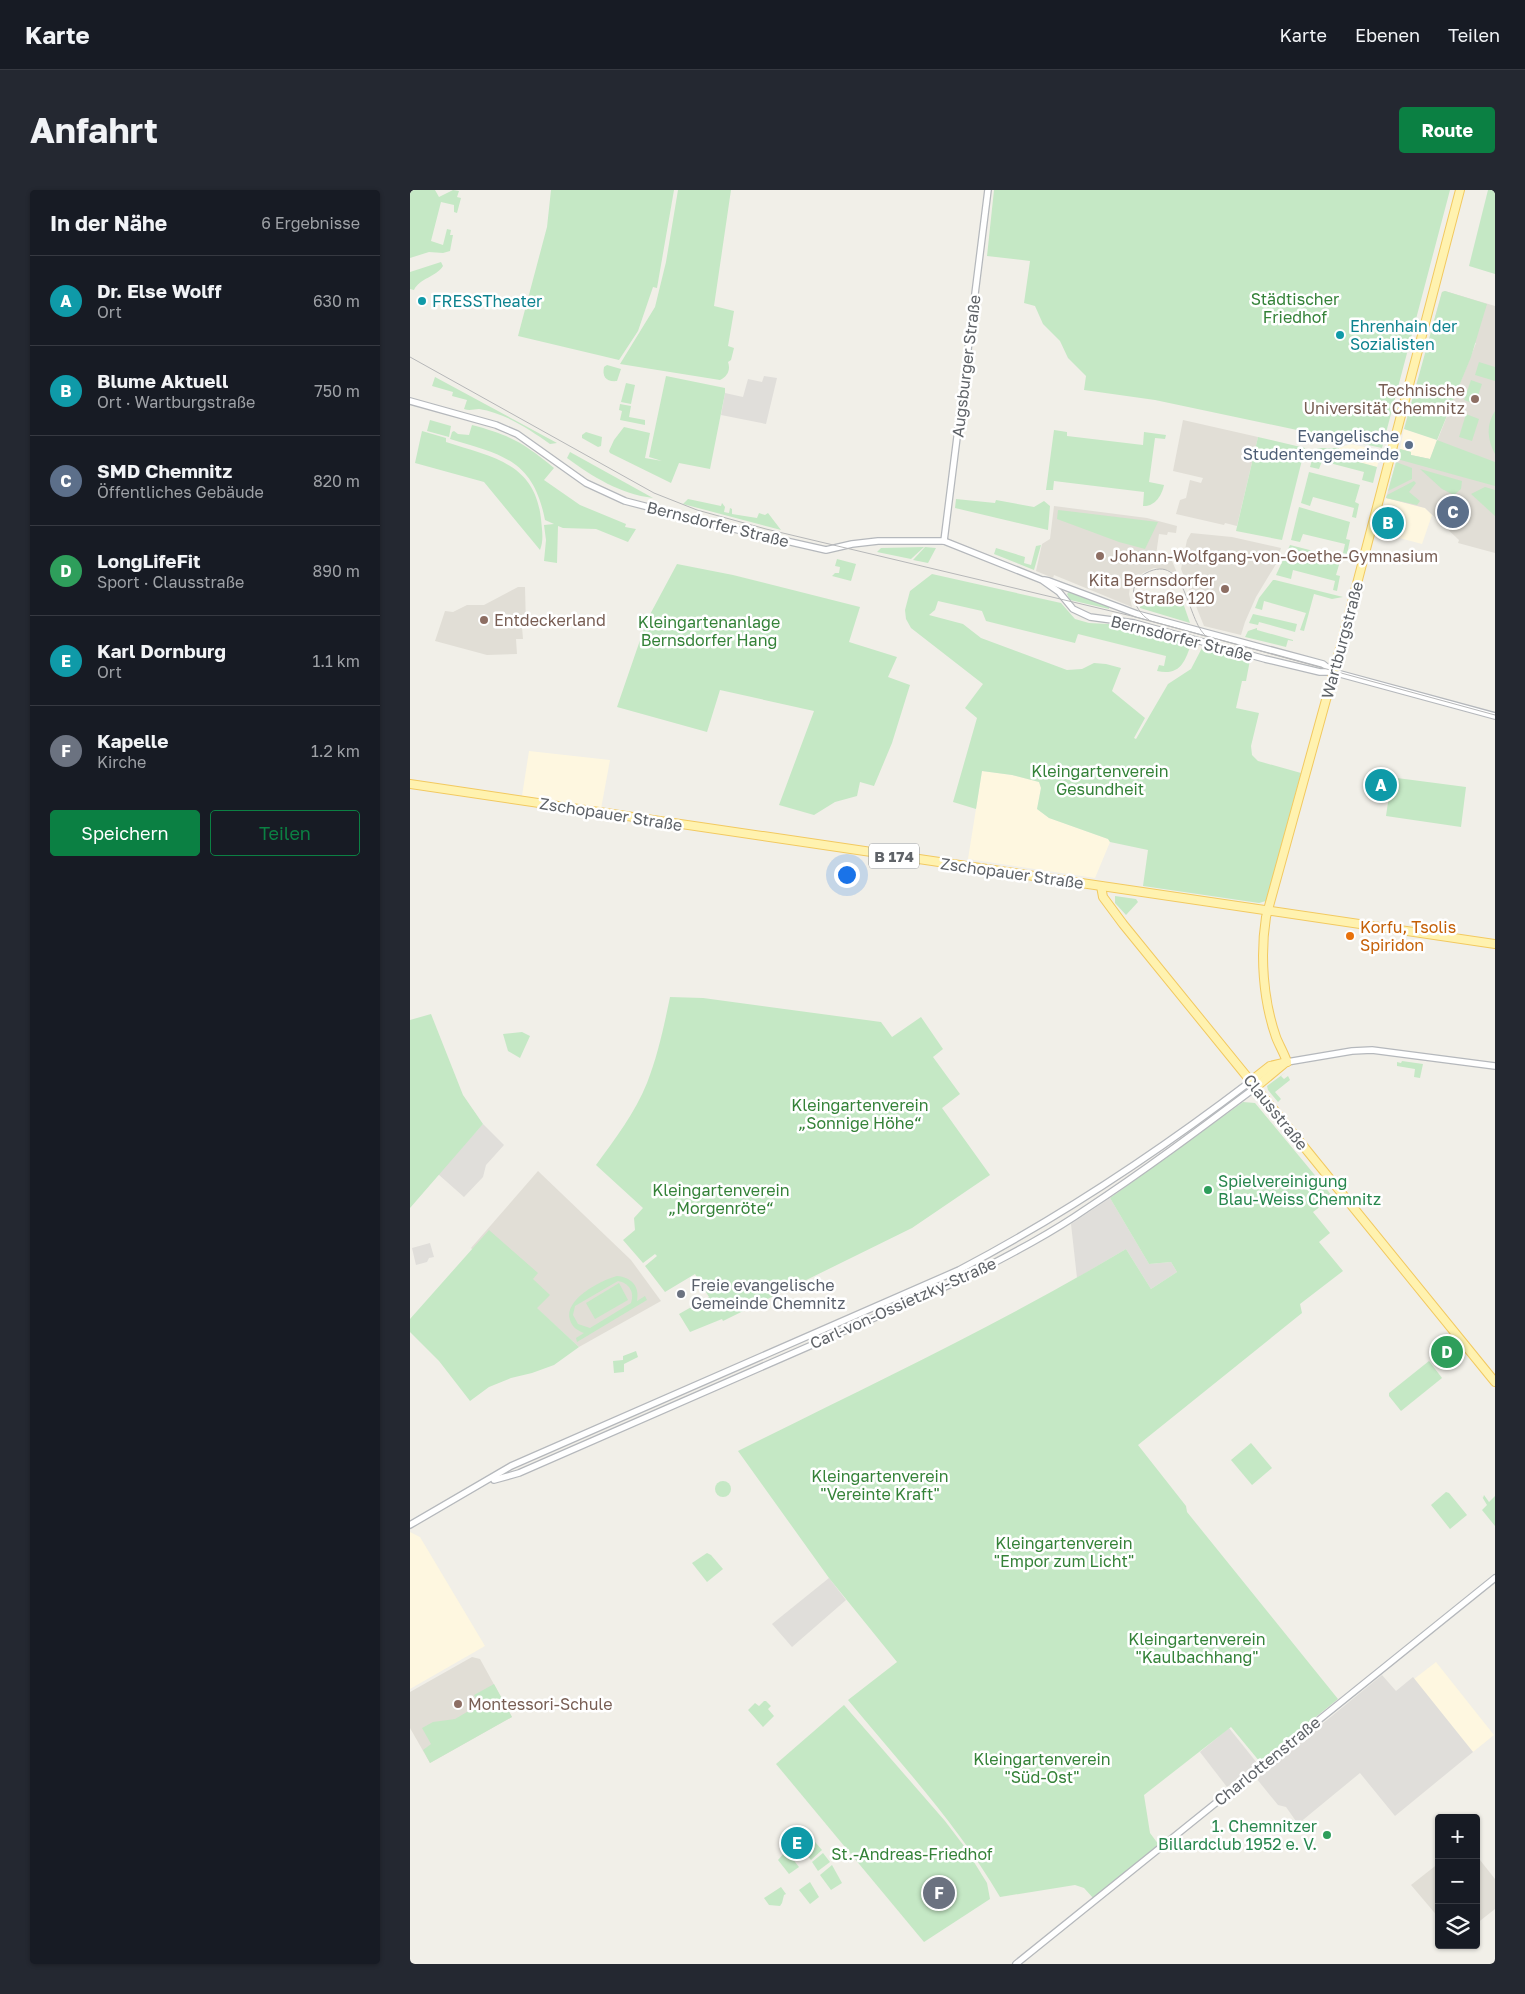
<!DOCTYPE html>
<html lang="de">
<meta charset="utf-8">
<style>
:root{--surface:#171b24;--page:#242831;--text:#f1f3f6;--muted:#9ea1a6;--line:#363941;--accent:#0b8043}
body{margin:0;font-family:"Golos Text",sans-serif;background:var(--page);color:var(--text)}
.controls{position:absolute;right:15px;bottom:15px;display:grid;overflow:hidden;border-radius:5px;box-shadow:0 1px 4px #0004}
.controls button{width:45px;height:45px;display:grid;place-items:center;padding:0;border:0;border-bottom:1px solid var(--line);background:var(--surface);color:var(--text);font:25px sans-serif}
.you{position:absolute;left:436px;top:684px;width:18px;height:18px;margin:-12px;border:4px solid #fff;border-radius:50%;background:#1a73e8;box-shadow:0 0 0 8px #1a73e833}
.badge{display:grid;place-items:center;width:32px;height:32px;border-radius:50%;background:var(--accent);color:#fff;font-size:16px;font-weight:700}
.pin{position:absolute;translate:-50% -50%;border:2px solid #fff;box-shadow:0 1px 5px #0006}
.list{margin:0;padding:0;list-style:none}
h2{display:flex;justify-content:space-between;align-items:center;height:65px;margin:0;padding:0 20px;font-size:21px}
h2 small{font-size:16px;font-weight:400;color:var(--muted)}
.list li{display:grid;grid-template-columns:32px 1fr auto;gap:15px;align-items:center;box-sizing:border-box;height:90px;padding:0 20px;border-top:1px solid var(--line)}
.list b{display:block;font-size:19px;white-space:nowrap}
.list p{margin:0;font-size:16px;white-space:nowrap;color:var(--muted)}
.list em{font-size:16px;font-style:normal;color:var(--muted)}
.actions{display:flex;gap:10px;padding:15px 20px}
.actions a{flex:1;padding:11px 0;border:1px solid var(--accent);border-radius:5px;text-align:center;font-size:18px;color:var(--accent)}
.actions .main{background:var(--accent);color:#fff}
.icon{flex:none;width:28px;height:28px;fill:none;stroke:currentColor;stroke-width:2;stroke-linecap:round;stroke-linejoin:round}
.map{position:relative;flex:none;width:1085px;height:1774px;overflow:hidden;border-radius:5px}
header{display:flex;align-items:center;gap:30px;box-sizing:border-box;height:70px;padding:0 25px;background:var(--surface);border-bottom:1px solid var(--line)}
header strong{font-size:24px}
nav{display:flex;gap:28px;margin-inline-start:auto;font-size:18px}
.intro{display:flex;align-items:center;justify-content:space-between;box-sizing:border-box;height:120px;padding:0 30px}
h1{margin:0;font-size:35px}
.button{padding:12px 22px;border-radius:5px;background:var(--accent);color:#fff;font-size:18px;font-weight:700}
main{display:flex;gap:30px;padding:0 30px}
aside{flex:1;background:var(--surface);border-radius:5px;box-shadow:0 1px 4px #0004}
.map>svg:first-child{display:block}
</style>
<header>
<strong>Karte</strong>
<nav><a>Karte</a><a>Ebenen</a><a>Teilen</a></nav>
</header>
<div class="intro"><h1>Anfahrt</h1><a class="button">Route</a></div>
<main>
<aside>
<h2>In der Nähe<small>6 Ergebnisse</small></h2>
<ul class="list">
<li><span class="badge" style="background:#0f9aa8">A</span><div><b>Dr. Else Wolff</b><p>Ort</p></div><em>630 m</em></li>
<li><span class="badge" style="background:#0f9aa8">B</span><div><b>Blume Aktuell</b><p>Ort · Wartburgstraße</p></div><em>750 m</em></li>
<li><span class="badge" style="background:#5c6f8a">C</span><div><b>SMD Chemnitz</b><p>Öffentliches Gebäude</p></div><em>820 m</em></li>
<li><span class="badge" style="background:#2e9e5b">D</span><div><b>LongLifeFit</b><p>Sport · Clausstraße</p></div><em>890 m</em></li>
<li><span class="badge" style="background:#0f9aa8">E</span><div><b>Karl Dornburg</b><p>Ort</p></div><em>1.1 km</em></li>
<li><span class="badge" style="background:#6b7280">F</span><div><b>Kapelle</b><p>Kirche</p></div><em>1.2 km</em></li>
</ul>
<div class="actions"><a class="main">Speichern</a><a>Teilen</a></div>
</aside>
<div class="map">
<svg width="1085" height="1774" viewBox="0 0 1085 1774">
<rect width="100%" height="100%" fill="#f1efe8"/>
<g fill="#fef7e0">
<path d="M994,239L1027,250L1020,269L1000,265L1001,262L990,259Z"/>
<path d="M941,254L972,261L967,277L927,266L929,258Z"/>
<path d="M976,308L1015,318L1022,325L1012,354L967,342Z"/>
<path d="M119,561L200,570L191,619L112,606Z"/>
<path d="M572,581L602,585L629,592L631,598L627,619L639,628L698,649L700,652L685,688L558,669Z"/>
<path d="M0,1342L10,1347L75,1456L0,1499Z"/>
<path d="M1026,1472L1084,1545L1063,1562L1004,1489Z"/>
</g>
<g fill="#e0deda">
<path d="M354,186L367,188L356,234L311,225L315,203L333,207L338,189L352,192Z"/>
<path d="M73,934L94,955L76,975L73,987L54,1007L28,984Z"/>
<path d="M700,1008L739,1074L761,1072L767,1082L741,1099L716,1059L667,1088L661,1034Z"/>
<path d="M20,1053L24,1067L19,1068L17,1072L6,1075L2,1058Z"/>
<path d="M419,1388L436,1410L382,1457L362,1434Z"/>
<path d="M972,1485L986,1501L1003,1487L1063,1562L985,1626L950,1583L888,1634L876,1617L868,1615L846,1588Z"/>
<path d="M819,1538L847,1573L817,1597L790,1562Z"/>
</g>
<g fill="#e1ded6">
<path d="M1035,101L1085,116V363L1048,353L1049,350L1015,318L976,308L990,259L1001,262V265L1020,269L1066,153L1021,142L1032,102Z"/>
<path d="M773,230L848,247L827,336L815,333L814,335L766,324L770,310L776,308L780,290L791,293L793,288L763,281Z"/>
<path d="M644,316L737,328L767,336L766,343L758,342L757,345L749,344L746,365L755,367L754,370L762,371L768,385L758,380L744,378L733,383L725,389L720,397L719,404L722,417L644,385L643,388L626,381L632,354L640,349Z"/>
<path d="M781,343L822,347L871,358L866,374L846,407L835,432L831,445L794,436L771,379L777,350Z"/>
<path d="M108,397H115L116,437H112L113,449H106L107,464L77,465L25,451L35,421L43,422L57,415H74Z"/>
<path d="M128,981L221,1070L251,1111L169,1157L61,1058Z"/>
<path d="M62,1467L70,1469L102,1527L20,1573L0,1538V1502Z"/>
<path d="M1066,1665L1085,1689V1719L1066,1734Z"/>
<path d="M1029,1673V1728L1001,1695Z"/>
</g>
<g fill="#c5e8c5" fill-rule="evenodd">
<path d="M0,0H25L29,7L43,0L49,1L47,7L51,8L47,23L44,22V15L31,12L21,51L33,55L37,39L41,40L40,45H43L40,61L33,63L19,62L0,68Z"/>
<path d="M141,0H264L247,98L243,97L228,141L209,170L108,146L137,37Z"/>
<path d="M268,0H321L304,116L324,121L318,156L324,158L321,170L318,172C321,180 317,187 310,190L210,174L245,117L256,72Z"/>
<path d="M584,0H1040L972,258L745,210L674,200L676,186L658,168L650,151L633,134L625,116L614,113L620,71L577,66Z"/>
<path d="M1078,0H1085V84L1059,76Z"/>
<path d="M31,72L33,76C26,87 10,88 4,100L0,99V82Z"/>
<path d="M1035,101L1077,114L1061,167L1027,250L1085,272V296L987,269L990,259L1001,262V265L1020,269L1027,250L994,239L1032,102Z"/>
<path d="M1069,172L1085,177V191L1065,185Z"/>
<path d="M197,175L211,179L207,191C196,192 192,187 194,177Z"/>
<path d="M256,186L315,198V203L300,279L269,273L261,293L200,263L199,261L204,250L214,237L240,243L235,268L252,271L239,267Z"/>
<path d="M25,187L147,253L140,254C119,239 95,223 69,219C64,219 60,221 54,219L57,210L42,206L43,202L22,196Z"/>
<path d="M1061,190L1072,194L1065,214L1054,210Z"/>
<path d="M216,193L225,195L221,214L211,212Z"/>
<path d="M210,214L221,216L219,227L235,230V235L210,230L212,221L209,220Z"/>
<path d="M1085,221V264C1077,249 1076,235 1085,221Z"/>
<path d="M1056,224L1069,229L1062,251L1049,247Z"/>
<path d="M20,230L41,236L39,247L17,241Z"/>
<path d="M62,235C100,245 114,253 144,278L134,290L170,315L216,334L215,337L226,339L218,352L186,339L153,338L148,336L147,373L134,371L136,350L134,335L144,334L135,330C123,269 92,265 40,249L42,242L44,241L48,244L59,245Z"/>
<path d="M644,240L657,242V246L733,255L734,242L756,245L755,249L745,248L739,292L754,295C752,305 745,317 733,316L734,302L644,291L643,300H636Z"/>
<path d="M12,241L36,248V252C81,267 125,272 131,329C132,340 134,350 130,360L74,292L5,273Z"/>
<path d="M176,242L192,247L191,256L188,257L172,248V245Z"/>
<path d="M848,247L895,258L872,350L826,341Z"/>
<path d="M908,258H929L927,266L967,277L963,293L952,290L954,282L912,271L909,279L900,277L904,263Z"/>
<path d="M160,262L243,308C210,304 183,287 157,268Z"/>
<path d="M986,272L1002,278V289L978,301Z"/>
<path d="M1010,279L1052,291L1051,299L1044,305L1032,299Z"/>
<path d="M899,282L950,295L945,312L949,314L946,328L942,327L944,318L903,307L900,316L891,313Z"/>
<path d="M1004,291L1006,293L999,302L1010,311L1007,315L976,308L977,305Z"/>
<path d="M1075,297L1085,300V326L1061,304Z"/>
<path d="M278,309L311,316L312,313L315,317L314,322L319,323L320,318L322,319V324L347,328L349,323L355,325L358,323L371,340L273,314Z"/>
<path d="M546,309L585,313L586,310L624,317L634,311L640,316L638,340L545,318Z"/>
<path d="M889,317L940,332L936,349L940,350L937,364L933,363L935,354L893,344L890,352L881,350Z"/>
<path d="M648,320L657,321L748,332L735,359L709,352L647,329Z"/>
<path d="M631,355L624,380L584,364L586,358L615,367L614,373L621,375L626,356Z"/>
<path d="M880,355L931,368L926,385L930,386L927,401L923,400L925,391L883,380L881,389L866,385Z"/>
<path d="M514,357L501,369L467,362L471,358Z"/>
<path d="M515,357L526,358L518,373L503,370Z"/>
<path d="M427,369L446,374L441,391L422,386L425,383H429L430,377L425,376Z"/>
<path d="M267,374L323,385L450,417L439,452L487,467L478,487L500,495L482,553L464,596L450,592L447,606L425,612L404,625L369,615L404,521L310,500L297,542L207,517L237,430Z"/>
<path d="M522,384L651,413L665,429L679,433L718,435L780,451L781,454C775,472 770,486 747,481L749,475L754,476L756,466L668,444L665,453L576,431L572,421L528,411L525,420L519,425L553,434L571,448L657,480L672,479L684,473L696,474L711,478L702,501L735,528L724,548L726,549L758,494L781,479L793,456C810,460 822,467 840,470L836,491H832L826,518L849,523L841,556L842,565L848,571L891,583L856,711L849,713L733,696L738,660L700,652L698,649L639,628L627,619L631,598L629,592L602,585L572,581L566,619L543,612L567,528L555,518L573,494L501,438L496,429L495,420L500,401Z"/>
<path d="M863,390H865L933,407L922,409L904,404L894,441L890,440L896,423L854,411L852,420L845,418L849,408Z"/>
<path d="M659,402L699,417V419L660,410L657,404Z"/>
<path d="M735,402L772,410L780,433L730,418L729,406Z"/>
<path d="M843,424L887,434L885,442L849,432L848,435L839,433Z"/>
<path d="M847,438V440L883,450V451L878,450L876,457L835,447L838,441Z"/>
<path d="M987,588L1056,597L1051,637L976,626L981,592L983,589Z"/>
<path d="M705,706L726,709L728,712L716,725L705,713Z"/>
<path d="M260,807L293,808L471,832L482,847L511,827L533,859L523,867L550,904L532,918L580,985L502,1038L313,1131L312,1129L280,1142L269,1124L299,1107L285,1084L255,1102L235,1076L247,1066L245,1064L233,1073L213,1050L225,1040L224,1028L233,1018L186,975C205,949 225,923 237,893C248,865 254,836 260,807Z"/>
<path d="M21,824L53,905L73,934L0,1018V830Z"/>
<path d="M112,842L120,846L110,868L98,861L93,844Z"/>
<path d="M992,871L1013,874L1010,888L1004,887L1005,879L987,876V872L991,873Z"/>
<path d="M876,882L871,886L874,889L878,886L880,890L865,902L871,909L868,912L858,900L857,896Z"/>
<path d="M833,912L845,913L923,1007L903,1022L920,1043L909,1052L933,1081L890,1114L892,1123L728,1255L776,1316L777,1322L928,1509L850,1572L821,1537L734,1605L740,1643L749,1655L684,1709L674,1698L665,1695L590,1707C548,1635 491,1574 438,1510L487,1472L419,1388L328,1261C458,1196 591,1134 716,1059L741,1099L767,1082L761,1072L739,1074L700,1008Z"/>
<path d="M79,1040L128,1083L123,1089L140,1105L127,1118L169,1157L144,1175L122,1183L101,1188L79,1197L60,1211L29,1171L0,1142V1129Z"/>
<path d="M207,1086C221,1087 230,1096 227,1111L235,1106L237,1110L167,1152L166,1148L174,1143C168,1141 162,1137 160,1130C153,1110 191,1090 207,1086ZM208,1091C219,1093 225,1102 221,1113L180,1138L168,1134L163,1125L165,1116Z"/>
<path d="M209,1093L218,1110L185,1129L176,1113Z"/>
<path d="M226,1161L228,1167L214,1174V1182L204,1183L203,1171L213,1170V1166Z"/>
<path d="M1019,1171L1032,1188L991,1221L979,1206V1203Z"/>
<path d="M841,1253L862,1278L842,1295L821,1270Z"/>
<circle cx="313" cy="1299" r="8"/>
<path d="M1036,1302L1039,1303L1057,1325L1040,1339L1021,1315Z"/>
<path d="M1071,1305L1073,1308L1074,1305L1079,1312L1085,1306V1336L1072,1320L1077,1315Z"/>
<path d="M297,1363L301,1365L313,1379L297,1392L282,1373Z"/>
<path d="M84,1494L102,1527L20,1573L13,1560L21,1554L12,1538L23,1532L45,1529L67,1516V1510L64,1505Z"/>
<path d="M354,1511H356L361,1516L358,1519L364,1526L353,1537L338,1520L345,1513L349,1516Z"/>
<path d="M434,1515L535,1631L554,1656L577,1693L580,1709L514,1752L366,1574Z"/>
<path d="M399,1645L412,1660L401,1670L389,1656Z"/>
<path d="M375,1662L378,1663L389,1677L379,1684L368,1670Z"/>
<path d="M413,1663L420,1672L408,1681L402,1672Z"/>
<path d="M422,1675L432,1693L421,1700L410,1685Z"/>
<path d="M400,1692L409,1707L400,1714L389,1700Z"/>
<path d="M371,1697L376,1704L374,1705L372,1713L370,1716L359,1715L354,1708Z"/>
</g>
<g fill="none" stroke-linecap="round" stroke-linejoin="round">
<defs>
<g id="minor">
<path d="M0,211L86,235L107,244L176,293L215,311L332,341L416,360L442,354L468,351H534L632,390L649,402L663,419L680,427L724,433L855,469L910,482H923L1085,526"/>
<path d="M534,351L578,0"/>
<path d="M634,390L639,391L727,424L913,474L923,482"/>
<path d="M877,872L942,861L962,860L1085,876"/>
<path d="M84,1290L109,1283L553,1089C595,1067 637,1046 676,1019C734,981 790,939 846,897"/>
<path d="M0,1335L101,1276L549,1080C652,1026 748,962 841,891"/>
<path d="M606,1774L1085,1388"/>
</g>
<g id="major">
<path d="M0,594L1085,754"/>
<path d="M691,696L693,707L713,734L1085,1192"/>
<path d="M877,872C874,863 869,855 866,847C853,810 850,765 856,727L927,470L1050,0"/>
<path d="M841,891L860,876L877,872"/>
<path d="M846,897L875,873"/>
</g>
</defs>
<use href="#minor" stroke="#b5b8bc" stroke-width="8"/>
<use href="#major" stroke="#f2c960" stroke-width="10"/>
<use href="#minor" stroke="#fff" stroke-width="5.5"/>
<use href="#major" stroke="#fff2af" stroke-width="8"/>
<g stroke="#b6b7b8" stroke-width="1">
<path d="M0,167L244,303L287,320L356,339L726,427L1085,525"/>
<path d="M739,430C722,419 716,394 736,383C777,362 776,430 796,446"/>
</g>
</g>
<g fill="#0f9aa8" stroke="#fff" stroke-width="2">
<circle cx="12" cy="111" r="5"/>
<circle cx="930" cy="145" r="5"/>
</g>
<g fill="#8d6e63" stroke="#fff" stroke-width="2">
<circle cx="1065" cy="209" r="5"/>
<circle cx="690" cy="366" r="5"/>
<circle cx="815" cy="399" r="5"/>
<circle cx="74" cy="430" r="5"/>
<circle cx="48" cy="1514" r="5"/>
</g>
<circle fill="#5c6f8a" stroke="#fff" stroke-width="2" cx="999" cy="255" r="5"/>
<circle fill="#e8710a" stroke="#fff" stroke-width="2" cx="940" cy="746" r="5"/>
<g fill="#2e9e5b" stroke="#fff" stroke-width="2">
<circle cx="798" cy="1000" r="5"/>
<circle cx="917" cy="1645" r="5"/>
</g>
<circle fill="#6b7280" stroke="#fff" stroke-width="2" cx="271" cy="1104" r="5"/>
<g text-anchor="middle" dominant-baseline="central" stroke-width="5" stroke-linejoin="round" paint-order="stroke">
<rect fill="#fff" stroke="#8f9295" stroke-width="1" x="459" y="653.5" width="50" height="25" rx="4"/>
<g font-size="15" font-weight="bold" fill="#5f6368">
<text x="484" y="666">B 174</text>
</g>
<g font-size="16" fill="#348238" stroke="#fff">
<text x="885" y="109">Städtischer<tspan x="885" dy="18">Friedhof</tspan></text>
<text x="299" y="432">Kleingartenanlage<tspan x="299" dy="18">Bernsdorfer Hang</tspan></text>
<text x="690" y="581">Kleingartenverein<tspan x="690" dy="18">Gesundheit</tspan></text>
<text x="450" y="915">Kleingartenverein<tspan x="450" dy="18">„Sonnige Höhe“</tspan></text>
<text x="311" y="1000">Kleingartenverein<tspan x="311" dy="18">„Morgenröte“</tspan></text>
<text x="470" y="1286">Kleingartenverein<tspan x="470" dy="18">"Vereinte Kraft"</tspan></text>
<text x="654" y="1353">Kleingartenverein<tspan x="654" dy="18">"Empor zum Licht"</tspan></text>
<text x="787" y="1449">Kleingartenverein<tspan x="787" dy="18">"Kaulbachhang"</tspan></text>
<text x="632" y="1569">Kleingartenverein<tspan x="632" dy="18">"Süd-Ost"</tspan></text>
<text x="502" y="1664">St.-Andreas-Friedhof</text>
</g>
<g font-size="16" fill="#0d838f" stroke="#fff" text-anchor="start">
<text x="22" y="111">FRESSTheater</text>
<text x="940" y="136">Ehrenhain der<tspan x="940" dy="18">Sozialisten</tspan></text>
</g>
<g font-size="16" fill="#5f6368" stroke="#fff">
<text transform="translate(556 176) rotate(-83)">Augsburger Straße</text>
<text transform="translate(308 334) rotate(14)">Bernsdorfer Straße</text>
<text transform="translate(772 448) rotate(14)">Bernsdorfer Straße</text>
<text transform="translate(932 450) rotate(-75)">Wartburgstraße</text>
<text transform="translate(201 624) rotate(9)">Zschopauer Straße</text>
<text transform="translate(602 683) rotate(8)">Zschopauer Straße</text>
<text transform="translate(866 922) rotate(51)">Clausstraße</text>
<text transform="translate(493 1113) rotate(-24)">Carl-von-Ossietzky-Straße</text>
<text transform="translate(857 1571) rotate(-39)">Charlottenstraße</text>
</g>
<g font-size="16" fill="#785e54" stroke="#fff" text-anchor="start">
<text x="1055" y="200" text-anchor="end">Technische<tspan x="1055" dy="18">Universität Chemnitz</tspan></text>
<text x="700" y="366">Johann-Wolfgang-von-Goethe-Gymnasium</text>
<text x="805" y="390" text-anchor="end">Kita Bernsdorfer<tspan x="805" dy="18">Straße 120</tspan></text>
<text x="84" y="430">Entdeckerland</text>
<text x="58" y="1514">Montessori-Schule</text>
</g>
<g font-size="16" fill="#4e5e75" stroke="#fff" text-anchor="end">
<text x="989" y="246">Evangelische<tspan x="989" dy="18">Studentengemeinde</tspan></text>
</g>
<g font-size="16" fill="#c56008" stroke="#fff" text-anchor="start">
<text x="950" y="737">Korfu, Tsolis<tspan x="950" dy="18">Spiridon</tspan></text>
</g>
<g font-size="16" fill="#27864d" stroke="#fff" text-anchor="start">
<text x="808" y="991">Spielvereinigung<tspan x="808" dy="18">Blau-Weiss Chemnitz</tspan></text>
<text x="907" y="1636" text-anchor="end">1. Chemnitzer<tspan x="907" dy="18">Billardclub 1952 e. V.</tspan></text>
</g>
<g font-size="16" fill="#5b616d" stroke="#fff" text-anchor="start">
<text x="281" y="1095">Freie evangelische<tspan x="281" dy="18">Gemeinde Chemnitz</tspan></text>
</g>
</g>
</svg>
<div class="controls">
<button>+</button>
<button>−</button>
<button><svg class="icon" aria-label="layers" viewBox="0 0 24 24"><path d="M12 4l9 5-9 5-9-5zM3 14l9 5 9-5"/></svg></button>
</div>
<div class="you"></div>
<div class="pin badge" style="left:971px;top:595px;background:#0f9aa8">A</div>
<div class="pin badge" style="left:978px;top:333px;background:#0f9aa8">B</div>
<div class="pin badge" style="left:1043px;top:322px;background:#5c6f8a">C</div>
<div class="pin badge" style="left:1037px;top:1162px;background:#2e9e5b">D</div>
<div class="pin badge" style="left:387px;top:1653px;background:#0f9aa8">E</div>
<div class="pin badge" style="left:529px;top:1703px;background:#6b7280">F</div>
</div>
</main>
